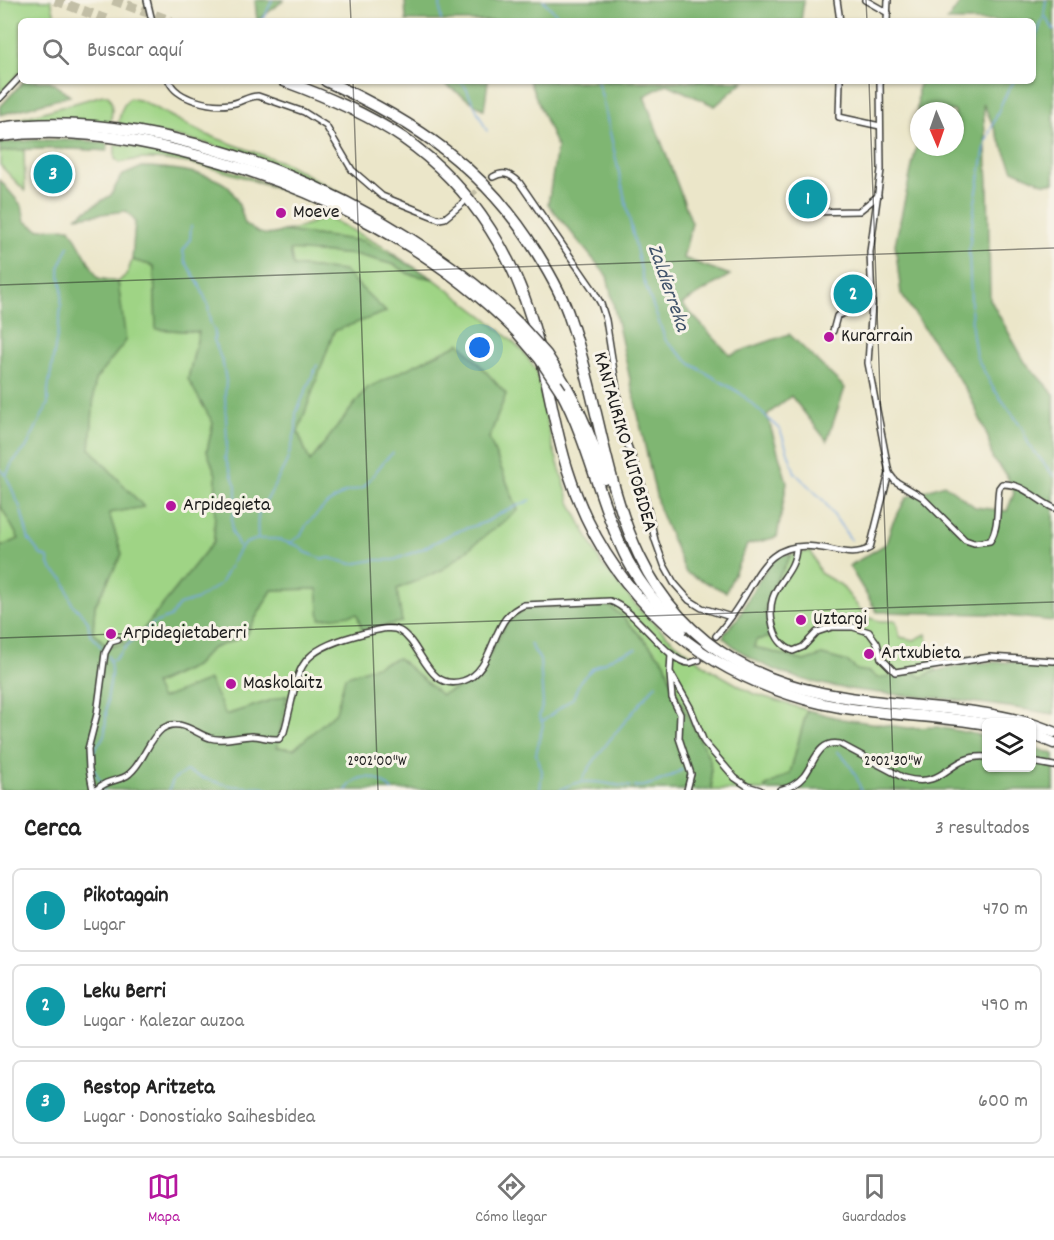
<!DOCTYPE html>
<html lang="es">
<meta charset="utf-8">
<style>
:root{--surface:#fff;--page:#f6f6f6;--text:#222;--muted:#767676;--line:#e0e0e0;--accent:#b5179e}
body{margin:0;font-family:Dekko,sans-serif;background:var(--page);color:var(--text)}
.controls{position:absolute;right:18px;bottom:18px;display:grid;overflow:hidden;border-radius:9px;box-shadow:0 2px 4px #0004}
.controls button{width:54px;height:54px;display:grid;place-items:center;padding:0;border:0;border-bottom:2px solid var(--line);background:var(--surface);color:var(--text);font:30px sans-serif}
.compass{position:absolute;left:910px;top:102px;width:54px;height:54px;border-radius:50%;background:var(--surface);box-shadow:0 2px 4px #0004;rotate:178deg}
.you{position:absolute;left:480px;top:348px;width:21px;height:21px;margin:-15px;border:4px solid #fff;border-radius:50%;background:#1a73e8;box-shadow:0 0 0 9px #1a73e833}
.badge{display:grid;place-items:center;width:39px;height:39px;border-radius:50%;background:var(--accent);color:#fff;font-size:20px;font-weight:700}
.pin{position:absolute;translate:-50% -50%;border:3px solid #fff;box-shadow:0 2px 6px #0006}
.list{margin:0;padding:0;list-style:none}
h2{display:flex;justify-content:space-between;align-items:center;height:78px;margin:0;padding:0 24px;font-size:26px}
h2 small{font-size:20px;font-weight:400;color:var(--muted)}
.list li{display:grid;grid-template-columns:39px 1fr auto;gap:18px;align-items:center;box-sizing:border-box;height:84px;margin:0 12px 12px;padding:0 12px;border:2px solid var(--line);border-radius:9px}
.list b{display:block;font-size:22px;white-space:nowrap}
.list p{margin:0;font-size:20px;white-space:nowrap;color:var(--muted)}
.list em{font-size:20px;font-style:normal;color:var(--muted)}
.icon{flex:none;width:33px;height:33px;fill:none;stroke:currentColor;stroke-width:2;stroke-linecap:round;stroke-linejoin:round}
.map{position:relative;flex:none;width:1054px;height:790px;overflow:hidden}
.search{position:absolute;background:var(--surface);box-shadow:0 2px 4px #0004;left:18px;right:18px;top:18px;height:66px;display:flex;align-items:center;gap:15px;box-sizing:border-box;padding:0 21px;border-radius:9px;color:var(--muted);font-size:22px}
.sheet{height:366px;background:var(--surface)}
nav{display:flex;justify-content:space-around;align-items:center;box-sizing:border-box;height:84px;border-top:2px solid var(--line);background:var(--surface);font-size:16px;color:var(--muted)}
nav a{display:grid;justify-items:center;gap:3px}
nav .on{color:var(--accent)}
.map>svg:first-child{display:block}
</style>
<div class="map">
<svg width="1054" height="790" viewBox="0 0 1054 790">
<rect width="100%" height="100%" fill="#f7f3e8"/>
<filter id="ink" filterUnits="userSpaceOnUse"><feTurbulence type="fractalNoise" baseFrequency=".0167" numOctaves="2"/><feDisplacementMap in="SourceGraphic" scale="12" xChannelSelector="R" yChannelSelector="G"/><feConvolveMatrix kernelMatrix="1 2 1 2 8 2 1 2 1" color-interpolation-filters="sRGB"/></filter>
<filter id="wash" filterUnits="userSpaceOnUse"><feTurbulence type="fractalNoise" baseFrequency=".008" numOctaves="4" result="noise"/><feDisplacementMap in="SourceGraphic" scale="24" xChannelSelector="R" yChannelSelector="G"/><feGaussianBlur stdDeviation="1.35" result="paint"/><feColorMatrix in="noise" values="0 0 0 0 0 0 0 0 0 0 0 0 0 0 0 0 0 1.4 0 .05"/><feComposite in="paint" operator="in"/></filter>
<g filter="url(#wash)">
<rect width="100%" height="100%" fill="#ebe6c9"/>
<g fill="#9fd485" stroke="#5e7850" stroke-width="1.5">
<path d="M0,0H51L56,21H21V71L0,94Z"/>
<path d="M103,95H108C114,103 112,114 110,123L56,119L5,123Z"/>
<path d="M130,98L142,101L205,134L287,164L344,195L252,157L205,143L118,125C120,115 122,104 130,98Z"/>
<path d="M115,144C176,151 239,171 295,195C250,179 166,148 120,163L115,159Z"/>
<path d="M24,149L25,191L0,165V152Z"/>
<path d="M327,217L389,250L402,260L363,241L283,231L295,229Z"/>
<path d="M290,250L358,255L395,265L409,274L434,279L486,318L522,350L536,370L552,444L570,502L601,563L641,611L673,641L710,669L752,693L807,710L790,773L765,787V790H712L710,760L671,682L665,662L621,615L607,605L507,623L475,681L441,695L398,658L294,750L277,747L287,696L225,715L161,700L154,685L195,666L211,649L245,636L272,590L317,589L357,614L402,622L396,589L442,569L518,510L489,438L506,394L367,388L310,462L298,432L334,331L385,312L344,271L293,266Z"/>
<path d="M132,260L154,266L156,329L199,332L188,379L213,423L207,451L216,475L214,541L134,641L108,647L93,632L95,606L122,554L108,513L143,507L90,449L95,380L125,341L118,282L127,274Z"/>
<path d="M0,505L19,539L0,547Z"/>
<path d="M811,551L820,573L841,585L866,617L880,621H896L900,637L914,640L926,634L936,670L922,677L877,678L870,672L857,671L848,662L822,655L804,661L753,647L756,640L771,637L765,608L775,583L791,555Z"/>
</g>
<g fill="#7fb672" stroke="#4e6947" stroke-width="1.5" fill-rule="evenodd">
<path d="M255,0H284L257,21Z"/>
<path d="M405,0H804L801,21H406Z"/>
<path d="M962,0H1054V183H1043L1013,170L983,103L988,182L990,299L1025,362L1054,394V621L988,614L877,612L849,566L886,544L892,524L907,497L944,484L975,507L1007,511L1014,493L1006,474L992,458L988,437L969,394L901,294L895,244L916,148L918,87L921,81H1033V21H947ZM919,111H955V147H919Z"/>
<path d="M24,81H50L70,96L0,115V107Z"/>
<path d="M440,81H488L484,110Z"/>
<path d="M529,81H744L715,106L667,84L644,96L692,223L683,258L730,275L682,304L730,355L789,334L845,388L827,441L791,396L767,415L787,482L777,537L747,545L726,592L686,573L659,509L607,276L548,204L557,147Z"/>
<path d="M34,140H80L108,143L107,151C71,149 36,147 0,152V143Z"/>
<path d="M142,167C163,167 218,172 231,190C238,200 242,212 245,224C258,234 268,238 283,231L363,241L402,260L434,279L409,274L395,265L358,255L290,250L293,266L344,271L386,312L334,331L298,432L310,462L367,388L460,343L506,394L489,438L518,510L442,570L397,589L402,622L362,630L357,614L320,619L317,589L272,590L245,636L211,649L195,666L154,684L161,699L209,680L226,715L287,695L277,747L294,749L336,712L345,677L398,658L441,695L475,681L507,623L520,612L533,608L607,605L621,615L665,662L671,682L710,760L712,790H0V547L19,539L0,505V180L22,206L25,221L38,229L70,228L98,278L118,282L126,341L95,380L90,449L144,507L109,513L122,554L95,605L93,632L108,647L134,641L214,541L216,475L207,451L213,423L188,379L199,332L156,329L154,266L132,260L135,221L126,211L76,217L111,195L121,176Z"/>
<path d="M780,554L791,555L775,583L765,608L771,637L756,640L754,647L804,661L822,655L848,662L857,670L870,672L877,678L915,673L922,677C960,658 1013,661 1054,665V714C1018,708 981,703 945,699C873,692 778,690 723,637C728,625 735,624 740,615C753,590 759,575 780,554Z"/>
<path d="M807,710L842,719L909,728L937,727L986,736V768H1032V747L1054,754V790H765V787L790,773Z"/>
</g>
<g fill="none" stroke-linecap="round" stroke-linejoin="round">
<g stroke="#78a8e2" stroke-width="1.5">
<path d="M440,0L441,21"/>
<path d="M543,0L563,21"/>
<path d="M1045,16L1054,30"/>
<path d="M260,21L265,16L272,0"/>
<path d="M1033,46L1044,15L1046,0"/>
<path d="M460,81L466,88L487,131"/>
<path d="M597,81L602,97L643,279L666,341L691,364L740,393L780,429L795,473L823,500L851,540"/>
<path d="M1014,81L1003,100L986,141L975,202L969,250L972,329L976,356L993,388L1022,427L1029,445L1054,476"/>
<path d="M191,226L190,240L183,251L185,261L199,284L208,305L210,322L215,332L214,340L223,364L226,381L225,394L227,443L225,458L236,486V510L232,516V532L240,548"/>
<path d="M0,469L6,476L20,507L29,540L41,555L48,558C48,567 56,575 64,579L72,604L85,617L88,622L90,634L102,648"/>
<path d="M6,476L12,463L26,448L48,404V389L60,318L62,290L59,268L69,246"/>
<path d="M258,538C257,527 256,506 267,500L287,461L296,430V413L317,365"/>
<path d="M290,543L301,535L307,524L327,504L346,492L363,488L385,460L393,453"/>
<path d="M530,644L540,660L543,704L539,716L543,725L536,754L542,771L540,790"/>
<path d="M110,660H114L133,639L139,637L154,623L170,617L179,605L196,600L220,584L240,548L246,543L258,539H276L299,546L305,552L323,559L330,558L352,564L374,560H394L422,549L455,532L486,522L501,513L531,500"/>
<path d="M543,721L573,698L580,681L592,669L617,655L636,649"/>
<path d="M837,751C849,762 857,774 861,790"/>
<path d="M582,780C602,745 631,716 656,684"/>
<path d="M101,782C94,771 88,759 96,747C100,741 104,739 105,731C106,722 106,712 107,703C108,686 115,673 108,656"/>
<path d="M104,789V790"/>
<path d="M169,790L173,780L186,771C207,780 234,790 258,786L270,790"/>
<path d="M346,790C359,771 377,775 392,790"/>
<path d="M560,790C586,772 615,790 644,786C657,783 672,776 683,769"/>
</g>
</g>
</g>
<g filter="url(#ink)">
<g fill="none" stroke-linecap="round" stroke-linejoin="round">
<path stroke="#c2bea6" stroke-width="5" stroke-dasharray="5 2.5" stroke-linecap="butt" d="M467,199L493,177"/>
<g stroke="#c2bea6" stroke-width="10" stroke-dasharray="10 5" stroke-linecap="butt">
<path d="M55,0L110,21"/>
<path d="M113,0L171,21"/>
</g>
<defs>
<g id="minor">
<path d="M147,0L152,21"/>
<path d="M837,0L840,21"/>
<path d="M865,0L888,13"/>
<path d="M887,21L888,0"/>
<path d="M169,81C177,100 212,107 230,104C240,103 248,96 258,96L304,112L326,126L352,170L382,196L439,219L445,218L463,203"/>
<path d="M840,81L839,117L880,126"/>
<path d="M0,98L21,76"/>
<path d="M493,177C504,171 510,174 519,182L592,288L601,304L606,320L624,435L641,480L655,540L664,565L674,583L689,600L702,608L731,617"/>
<path d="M801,208L802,211L807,212L859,211L878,196"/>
<path d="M833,331L837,316L872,303"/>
<path d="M889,473L895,481L922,497L965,540L974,543L990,541C1000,525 996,506 999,488L1002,484C1023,483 1036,500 1054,508"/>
<path d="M796,547C796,579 762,585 773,626C776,639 782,646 793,651L803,647L817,632L832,627H853L869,632L877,643L881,658L895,672L990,657L1054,661"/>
<path d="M716,636C722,629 728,622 733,614C758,580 764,540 816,547C836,549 852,558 870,548L889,473L868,363L872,303L870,252L881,170L880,81"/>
<path d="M671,654L670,672L690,707L704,742L735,778L747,786L760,790"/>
<path d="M670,674L672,698L680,714L679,738L691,774L687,790"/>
<path d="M1032,762L1054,766"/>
<path d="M93,790L89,769L88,749L97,714L105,653L111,642L118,640"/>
<path d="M96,790C108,778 120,782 129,774C144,762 147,741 162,729C178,717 195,733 210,738C224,742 238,736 252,736C261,736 269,740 279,739L284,732C302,668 289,652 365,633C375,631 390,625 400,631C423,645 427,692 463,681C489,673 491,637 506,618C511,612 517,608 524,605L610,601C637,610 668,664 690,663C691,663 698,660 699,660"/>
<path d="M780,790C789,788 798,783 804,776C815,762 818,740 840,744L904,778C948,790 947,754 986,757"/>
</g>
<g id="motorway">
<path d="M284,81C325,96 366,113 403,138C474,187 520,264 539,347"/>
<path d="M326,81C416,122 485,168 537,253C550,274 563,296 570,319C614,443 606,586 735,661C824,713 930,697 1025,722"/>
<path d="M0,128C174,104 396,203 519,324"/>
<path d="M0,136C61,128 120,136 180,151C304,181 426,240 516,331"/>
<path d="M543,365C551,400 557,437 568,471C607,594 700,675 824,704C878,716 933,714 986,724"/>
<path d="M560,376C580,408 593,443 605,479"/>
<path d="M561,391C590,445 600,506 628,561C642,587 660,609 681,630"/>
<path d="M1032,724L1054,732"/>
<path d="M1032,734L1054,743"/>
</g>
</defs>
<use href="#minor" stroke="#3b3a36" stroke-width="8"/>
<use href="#motorway" stroke="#3b3a36" stroke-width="13"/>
<use href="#minor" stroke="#fff" stroke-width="5"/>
<use href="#motorway" stroke="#fff" stroke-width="10"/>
<defs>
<g id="motorway-bridge">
<path d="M519,324L546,354L560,376"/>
<path d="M516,331L540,359L561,391"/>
</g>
</defs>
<use href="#motorway-bridge" stroke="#3b3a36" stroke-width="13" stroke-linecap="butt"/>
<use href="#motorway-bridge" stroke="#fff" stroke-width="10"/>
</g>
</g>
<path fill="none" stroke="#1c1c1c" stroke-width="1.5" stroke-opacity="0.45" d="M350,0L351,21M866,0L867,21M353,81L378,790M869,81L894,790M0,285L1054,248M0,638L1054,602"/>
<g fill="#b5179e" stroke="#f7f3e8" stroke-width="2">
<circle cx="281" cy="213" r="6"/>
<circle cx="829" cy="337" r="6"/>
<circle cx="171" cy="506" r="6"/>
<circle cx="801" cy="620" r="6"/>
<circle cx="111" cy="634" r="6"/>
<circle cx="869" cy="654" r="6"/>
<circle cx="231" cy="684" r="6"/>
</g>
<g text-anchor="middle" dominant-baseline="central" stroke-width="6" stroke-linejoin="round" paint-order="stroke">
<g font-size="20" fill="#1c1c1c" stroke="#f7f3e8" text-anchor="start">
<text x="293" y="213">Moeve</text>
<text x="841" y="337">Kurarrain</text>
<text x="183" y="506">Arpidegieta</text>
<text x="813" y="620">Uztargi</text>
<text x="123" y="634">Arpidegietaberri</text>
<text x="881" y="654">Artxubieta</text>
<text x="243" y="684">Maskolaitz</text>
</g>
<g font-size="20" fill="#1c1c1c" stroke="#f7f3e8">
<text transform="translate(624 442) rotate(74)">KANTAURIKO AUTOBIDEA</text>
</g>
<g font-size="21" font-style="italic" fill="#41546b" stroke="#f7f3e8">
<text transform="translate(667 288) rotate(71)">Zaldierreka</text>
</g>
</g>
<g font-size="15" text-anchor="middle" fill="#1c1c1c" stroke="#f7f3e8" stroke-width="6" stroke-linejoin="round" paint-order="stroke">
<text x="377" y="765">2°02'00"W</text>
<text x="893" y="765">2°02'30"W</text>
</g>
</svg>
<div class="controls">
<button><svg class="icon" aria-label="layers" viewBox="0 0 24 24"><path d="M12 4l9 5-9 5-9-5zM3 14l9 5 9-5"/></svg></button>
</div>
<svg class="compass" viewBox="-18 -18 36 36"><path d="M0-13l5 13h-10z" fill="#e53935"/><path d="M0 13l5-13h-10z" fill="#767676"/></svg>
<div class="you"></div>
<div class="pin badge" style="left:808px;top:199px;background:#0f9aa8">1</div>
<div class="pin badge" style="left:853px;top:294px;background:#0f9aa8">2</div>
<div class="pin badge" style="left:53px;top:174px;background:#0f9aa8">3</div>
<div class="search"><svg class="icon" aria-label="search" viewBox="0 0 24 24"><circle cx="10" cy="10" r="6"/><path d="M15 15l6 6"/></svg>Buscar aquí</div>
</div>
<section class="sheet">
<h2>Cerca<small>3 resultados</small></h2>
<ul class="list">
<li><span class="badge" style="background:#0f9aa8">1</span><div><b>Pikotagain</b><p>Lugar</p></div><em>470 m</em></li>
<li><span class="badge" style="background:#0f9aa8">2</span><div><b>Leku Berri</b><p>Lugar · Kalezar auzoa</p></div><em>490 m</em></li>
<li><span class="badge" style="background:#0f9aa8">3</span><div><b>Restop Aritzeta</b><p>Lugar · Donostiako Saihesbidea</p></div><em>600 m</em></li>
</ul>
</section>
<nav>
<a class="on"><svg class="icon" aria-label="map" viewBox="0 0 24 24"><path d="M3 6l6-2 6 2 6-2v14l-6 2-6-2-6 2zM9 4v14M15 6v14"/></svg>Mapa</a>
<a><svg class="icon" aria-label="directions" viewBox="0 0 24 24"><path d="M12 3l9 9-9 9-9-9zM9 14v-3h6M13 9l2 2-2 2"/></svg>Cómo llegar</a>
<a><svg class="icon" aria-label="saved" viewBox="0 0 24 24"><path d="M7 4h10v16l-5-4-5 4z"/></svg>Guardados</a>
</nav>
